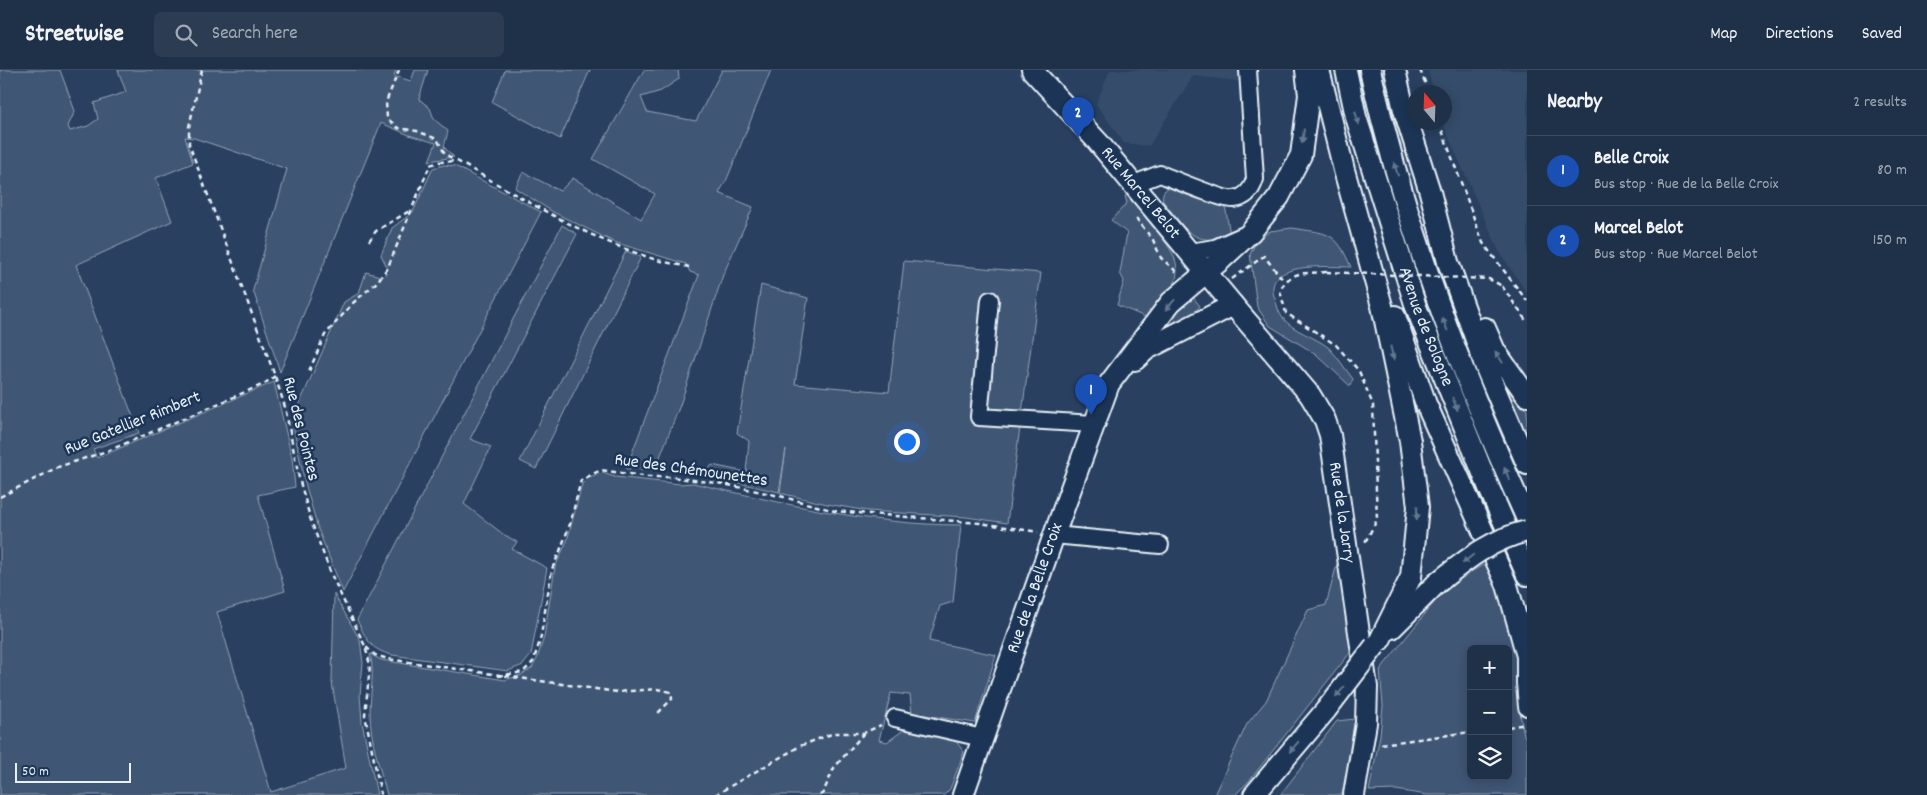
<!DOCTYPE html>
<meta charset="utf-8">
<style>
:root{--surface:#1f3049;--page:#2c3c53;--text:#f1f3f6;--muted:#a1a9b4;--line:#3c4b61;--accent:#d6ab8b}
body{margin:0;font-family:Dekko,sans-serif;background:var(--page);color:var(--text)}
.controls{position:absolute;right:15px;bottom:15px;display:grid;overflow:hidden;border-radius:8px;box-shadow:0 2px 12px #0003}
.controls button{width:45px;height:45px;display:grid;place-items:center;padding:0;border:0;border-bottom:1px solid var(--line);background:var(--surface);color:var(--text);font:25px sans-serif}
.compass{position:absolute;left:1407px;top:15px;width:45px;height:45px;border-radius:50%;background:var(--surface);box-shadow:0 2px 12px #0003;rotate:341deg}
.scale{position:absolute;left:15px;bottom:12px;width:116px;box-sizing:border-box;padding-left:5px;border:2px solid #e8f1f8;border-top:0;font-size:14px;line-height:18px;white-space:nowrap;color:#e8f1f8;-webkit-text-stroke:4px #1d3557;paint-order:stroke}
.you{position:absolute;left:906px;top:371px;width:18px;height:18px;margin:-12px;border:4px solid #fff;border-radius:50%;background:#1a73e8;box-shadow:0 0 0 8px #1a73e833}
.badge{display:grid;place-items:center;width:32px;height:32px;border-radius:50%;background:var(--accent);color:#fff;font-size:16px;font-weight:700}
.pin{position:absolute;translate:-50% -41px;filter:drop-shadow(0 1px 2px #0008)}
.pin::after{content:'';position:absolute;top:26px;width:18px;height:15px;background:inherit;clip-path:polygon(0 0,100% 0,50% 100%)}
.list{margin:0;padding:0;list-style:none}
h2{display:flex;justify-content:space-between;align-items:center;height:65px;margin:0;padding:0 20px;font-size:21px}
h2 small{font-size:16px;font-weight:400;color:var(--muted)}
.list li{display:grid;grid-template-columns:32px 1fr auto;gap:15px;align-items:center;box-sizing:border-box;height:70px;padding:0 20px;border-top:1px solid var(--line)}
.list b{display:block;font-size:19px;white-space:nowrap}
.list p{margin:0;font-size:16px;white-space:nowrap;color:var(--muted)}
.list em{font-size:16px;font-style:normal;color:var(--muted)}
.icon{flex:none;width:28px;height:28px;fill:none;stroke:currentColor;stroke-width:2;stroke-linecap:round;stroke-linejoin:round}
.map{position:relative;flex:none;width:1527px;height:725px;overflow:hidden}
header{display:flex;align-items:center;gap:30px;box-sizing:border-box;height:70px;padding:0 25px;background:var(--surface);border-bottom:1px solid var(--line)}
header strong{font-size:24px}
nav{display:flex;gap:28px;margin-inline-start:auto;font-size:18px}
.search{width:350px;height:45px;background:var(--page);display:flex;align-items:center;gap:12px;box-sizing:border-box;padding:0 18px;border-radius:8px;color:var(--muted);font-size:19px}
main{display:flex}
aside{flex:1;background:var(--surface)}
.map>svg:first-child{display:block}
</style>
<header>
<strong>Streetwise</strong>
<div class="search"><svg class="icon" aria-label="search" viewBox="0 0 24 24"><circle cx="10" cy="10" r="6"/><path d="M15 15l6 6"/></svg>Search here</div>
<nav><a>Map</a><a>Directions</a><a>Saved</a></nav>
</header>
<main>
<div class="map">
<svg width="1527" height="725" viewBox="0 0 1527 725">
<rect width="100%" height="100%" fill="#294061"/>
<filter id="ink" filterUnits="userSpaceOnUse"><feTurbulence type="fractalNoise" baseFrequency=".02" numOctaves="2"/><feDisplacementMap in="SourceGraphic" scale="10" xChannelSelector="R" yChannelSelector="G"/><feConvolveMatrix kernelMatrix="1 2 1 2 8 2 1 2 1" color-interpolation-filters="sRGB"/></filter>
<g filter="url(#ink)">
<g fill="#364d6b">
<path d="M1110,0H1244L1246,12L1193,6L1149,76L1124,73L1096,34Z"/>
<path d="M1428,0H1527V223L1499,181L1446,61L1443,53L1444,22H1434Z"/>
</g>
<g fill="#415774" stroke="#94a4b6" fill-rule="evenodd">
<path d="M0,0H60L75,41L68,56L70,61L88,56L98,49L94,33L126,22L118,0H396L394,6L411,11L415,0H428L419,29L430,38L434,49L448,61L444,77L454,87L429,91L436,73L409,65L381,53L280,302L253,220L287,99L194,68L185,67L193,93L156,108L172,151L76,195L139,363L93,379L97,388L274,312L292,388L295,417L258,425L285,521L217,542L271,722L346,698L332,613L334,524L360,570L363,593L360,625L362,652L377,725H0Z"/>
<path d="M505,0H590L560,69L492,32Z"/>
<path d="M644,0H678L679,9L661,21L641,27L647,42L696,51L722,0H771L727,109L719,123L753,137L723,205L680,335L655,400L626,399L699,205L690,202L686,194L614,172L553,142L515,118L523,102L560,121L573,108L641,149L655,124L593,89Z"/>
<path d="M444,95L455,96L541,142L343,522L318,459L304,409L292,351L344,232L359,223L366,202L383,207L389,201L381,185L392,158L413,142L433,98Z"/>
<path d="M1171,115L1225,135L1230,165C1192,179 1185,157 1163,131C1161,122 1165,120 1171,115Z"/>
<path d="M1127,125C1136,136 1145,147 1154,158C1173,181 1187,198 1168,226C1163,234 1152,241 1145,247L1117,235L1124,211L1120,203L1127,163L1111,150L1127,133L1125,126Z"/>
<path d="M562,155L577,164L470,369L491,377L464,434L503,464L517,472L512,479L547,498L531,585L523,595L508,601L392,585C369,579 367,570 357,550Z"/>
<path d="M1292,158C1329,164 1335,160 1351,197C1330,197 1260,190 1275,229C1277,234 1278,242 1282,247C1293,262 1315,266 1329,278C1338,287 1345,299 1353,309L1350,316L1316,284L1270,256L1257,237L1250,184L1257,171L1270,161Z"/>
<path d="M626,181L641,187L536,399L520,391Z"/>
<path d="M904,191L1041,203L1007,453L966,447L868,441L827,434L780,423L786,379L779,422L703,405L712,395L746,402L749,371L737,363L761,215L808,228L795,314L889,322Z"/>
<path d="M1192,226L1200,236L1189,248L1163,261L1160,255Z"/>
<path d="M1500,308L1527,340V366L1510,337Z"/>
<path d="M602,403L615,407L680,414L693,413C782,433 869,455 961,455L953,532L940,536L929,571L996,585L975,653L912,643L910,625L891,623L879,670L887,672L905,659L955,670L964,682L950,719L944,725H387C380,698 370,670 370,642C370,623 375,602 370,584L381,590L505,610L521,605L532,598L537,589L544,567L555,497L567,471L582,414L589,407Z"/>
<path d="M1338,490L1353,579L1249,711L1235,725H1214L1247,654L1266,631L1308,540L1326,535Z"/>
<path d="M1489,492L1516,563L1520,643L1524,665L1527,670V725H1427L1396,720L1369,721L1380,665L1383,636L1380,600L1436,530L1463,506ZM1471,579H1508V706H1471Z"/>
<path d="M1355,649L1342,725H1280L1337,651Z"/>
</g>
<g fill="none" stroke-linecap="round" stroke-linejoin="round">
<defs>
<g id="minor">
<path d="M1134,114L1160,104C1173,109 1225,131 1234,129C1246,128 1252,119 1255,109L1248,0"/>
<path d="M1190,182L1215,178L1242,166"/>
<path d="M990,230L979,347L1094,354"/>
<path d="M1054,465L1160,475"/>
<path d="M1525,579V613L1527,637"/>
<path d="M895,648L982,668"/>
</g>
<g id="major">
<path id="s1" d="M1032,0L1098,72L1233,235L1310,325L1325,350L1330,365L1367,617L1366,653L1354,725"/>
<path d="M1319,0L1344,100L1382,236L1410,371L1418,437L1411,507L1380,570"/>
<path id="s2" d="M1346,0L1356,47L1416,237L1489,418L1527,505"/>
<path d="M1370,0C1405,156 1461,304 1527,449"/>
<path d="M1395,0L1404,40L1430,122L1448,192L1486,298L1527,394"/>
<path d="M1395,246L1426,334L1507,515L1527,586"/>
<path d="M1485,258L1495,281L1527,326"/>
<path d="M1135,290L1147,279L1233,235"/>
<path d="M1392,558L1437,513"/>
<path id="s3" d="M963,725L1054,465L1109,314L1171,232L1222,189L1251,162L1279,127L1301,85L1309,25L1306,0"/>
<path d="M1254,725L1326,640"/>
</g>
</defs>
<use href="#minor" stroke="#e8f1f8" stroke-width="20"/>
<use href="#major" stroke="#e8f1f8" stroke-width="24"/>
<g stroke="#e8f1f8" stroke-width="2.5" stroke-dasharray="5 4" stroke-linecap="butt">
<path d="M202,0L189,57V74L275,306L285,337L299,408L311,451L331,504L365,576L370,595L365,645L381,725"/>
<path d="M399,0L386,32L387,48L398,58L417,61L437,69L445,84L455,90"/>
<path d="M1420,0L1429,22"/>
<path d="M1439,52L1483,173L1527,231"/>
<path d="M1136,148L1153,170L1161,188L1177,202"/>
<path d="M369,171L376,161L411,140"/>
<path d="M1326,202C1306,204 1290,199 1280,221L1286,243L1336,275L1359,301L1373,335L1377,450L1364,474"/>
<path d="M1232,209L1264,186L1284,211"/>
<path d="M1502,216L1527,252"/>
<path d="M309,301L325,265L353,233L377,212L388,197L430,95L439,92L457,91C519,126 580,165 648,187C661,192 676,194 689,197"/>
<path d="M0,427L58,397L110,380L264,314L275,306"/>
<path d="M366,577L375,585L388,589L617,622L657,619L671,622L672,629L658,643"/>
<path d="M498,606L523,602L533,592L540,571L552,499L560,481L570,454L581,410L601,400L649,407H671L724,414L780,426L835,441L980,453L1038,462"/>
<path d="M1508,657L1527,654"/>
<path d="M1381,674L1471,662"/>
<path d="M715,725L800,676L834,663H864L881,655"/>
<path d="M820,725L823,723L834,698L864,663"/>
</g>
<use href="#minor" stroke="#1d3557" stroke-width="16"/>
<use href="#major" stroke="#1d3557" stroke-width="20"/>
<defs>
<g id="major-bridge">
<path d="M1437,513C1466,490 1490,470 1527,461"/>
<path d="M1326,640L1375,576"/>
</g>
</defs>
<use href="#major-bridge" stroke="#e8f1f8" stroke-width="24" stroke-linecap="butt"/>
<path stroke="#e8f1f8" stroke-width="2.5" stroke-dasharray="5 4" stroke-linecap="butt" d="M1326,202L1489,209L1502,216"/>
<use href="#major-bridge" stroke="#1d3557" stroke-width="20"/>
</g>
<defs><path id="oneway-solid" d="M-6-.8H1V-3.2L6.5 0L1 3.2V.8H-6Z" transform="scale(1.25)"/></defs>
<g fill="#64778f">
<use href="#oneway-solid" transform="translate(1357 48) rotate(75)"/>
<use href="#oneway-solid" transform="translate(1303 66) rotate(98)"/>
<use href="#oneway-solid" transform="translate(1396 99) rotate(-106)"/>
<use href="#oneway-solid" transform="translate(1170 235) rotate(132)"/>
<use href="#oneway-solid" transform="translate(1445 254) rotate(-110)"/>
<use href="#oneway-solid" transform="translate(1392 283) rotate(77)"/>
<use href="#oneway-solid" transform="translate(1499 287) rotate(-123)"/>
<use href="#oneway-solid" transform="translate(1455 334) rotate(68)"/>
<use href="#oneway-solid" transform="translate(1507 404) rotate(-113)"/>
<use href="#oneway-solid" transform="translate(1417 443) rotate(92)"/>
<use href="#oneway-solid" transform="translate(1468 489) rotate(141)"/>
<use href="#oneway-solid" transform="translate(1340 622) rotate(128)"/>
<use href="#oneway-solid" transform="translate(1294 677) rotate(130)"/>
</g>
</g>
<g text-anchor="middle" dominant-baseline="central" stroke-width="5" stroke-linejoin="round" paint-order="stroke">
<g font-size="18" fill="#e8f1f8" stroke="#1d3557">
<text stroke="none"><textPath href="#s1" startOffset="164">Rue Marcel Belot</textPath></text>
<text stroke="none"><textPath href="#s2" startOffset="269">Avenue de Sologne</textPath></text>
<text transform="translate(133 354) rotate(-22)">Rue Gatellier Rimbert</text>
<text transform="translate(300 359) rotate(76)">Rue des Pointes</text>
<text transform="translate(691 401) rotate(8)">Rue des Chémounettes</text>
<text stroke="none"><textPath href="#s1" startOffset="551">Rue de la Jarry</textPath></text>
<text stroke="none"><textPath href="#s3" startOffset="219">Rue de la Belle Croix</textPath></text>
</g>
</g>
</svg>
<div class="controls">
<button>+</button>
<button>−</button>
<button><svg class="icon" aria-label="layers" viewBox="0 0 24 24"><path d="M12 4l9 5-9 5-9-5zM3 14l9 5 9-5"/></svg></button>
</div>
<svg class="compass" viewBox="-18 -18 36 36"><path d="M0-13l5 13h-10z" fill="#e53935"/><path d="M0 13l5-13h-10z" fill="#a1a9b4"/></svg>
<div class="scale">50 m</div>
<div class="you"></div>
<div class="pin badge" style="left:1091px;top:345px;background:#1a4fb4">1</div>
<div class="pin badge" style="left:1078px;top:68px;background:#1a4fb4">2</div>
</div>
<aside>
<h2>Nearby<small>2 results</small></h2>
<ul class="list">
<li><span class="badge" style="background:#1a4fb4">1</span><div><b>Belle Croix</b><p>Bus stop · Rue de la Belle Croix</p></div><em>80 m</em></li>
<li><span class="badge" style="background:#1a4fb4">2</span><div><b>Marcel Belot</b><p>Bus stop · Rue Marcel Belot</p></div><em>150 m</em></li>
</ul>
</aside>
</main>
